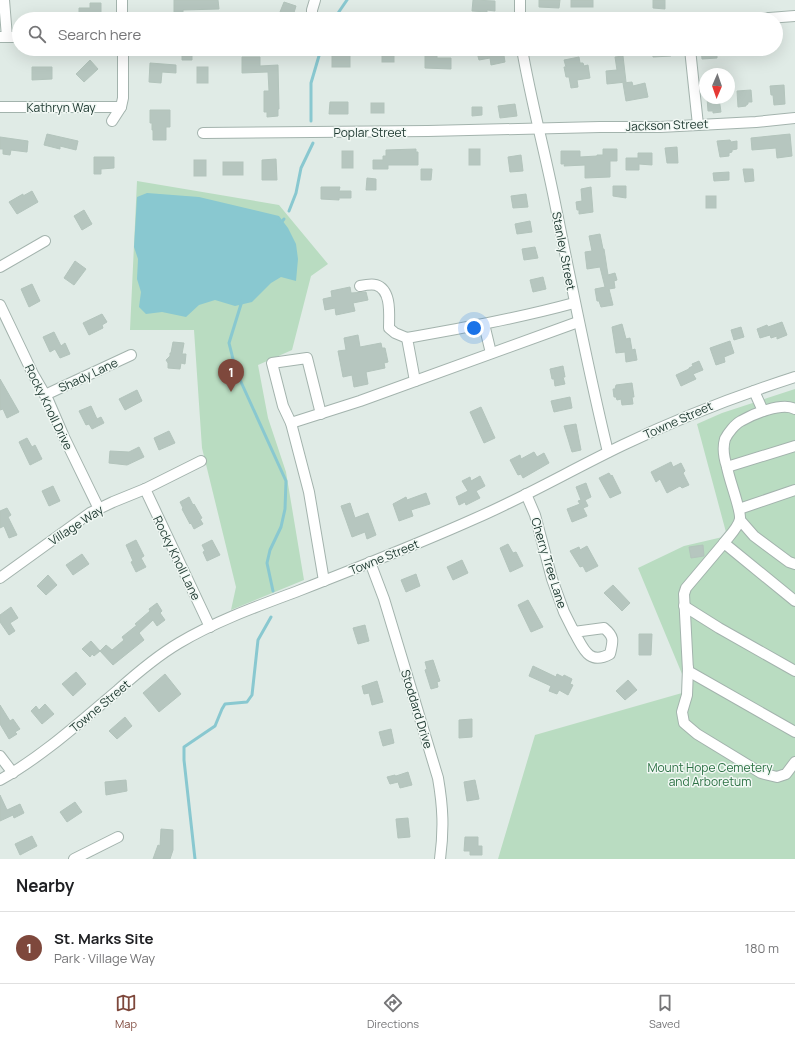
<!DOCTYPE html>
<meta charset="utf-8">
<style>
:root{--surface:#fff;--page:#f2f2f2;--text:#202124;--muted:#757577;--line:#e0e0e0;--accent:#7e483c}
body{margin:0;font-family:Manrope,sans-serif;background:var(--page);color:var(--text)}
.compass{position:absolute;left:699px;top:68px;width:36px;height:36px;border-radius:50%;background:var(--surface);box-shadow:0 4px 16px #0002;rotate:182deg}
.you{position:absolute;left:474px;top:328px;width:14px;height:14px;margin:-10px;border:3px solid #fff;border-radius:50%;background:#1a73e8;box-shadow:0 0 0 6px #1a73e833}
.badge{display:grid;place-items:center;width:26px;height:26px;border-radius:50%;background:var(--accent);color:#fff;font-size:13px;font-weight:700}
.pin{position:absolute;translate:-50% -33px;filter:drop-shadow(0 1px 2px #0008)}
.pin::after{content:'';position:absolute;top:21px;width:14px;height:12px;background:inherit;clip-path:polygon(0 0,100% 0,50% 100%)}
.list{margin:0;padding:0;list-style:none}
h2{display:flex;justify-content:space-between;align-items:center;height:52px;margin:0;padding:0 16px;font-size:17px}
h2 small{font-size:13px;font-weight:400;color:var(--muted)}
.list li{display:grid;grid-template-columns:26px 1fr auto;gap:12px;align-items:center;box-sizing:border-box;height:72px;padding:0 16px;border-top:1px solid var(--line)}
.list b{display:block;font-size:15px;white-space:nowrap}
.list p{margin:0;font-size:13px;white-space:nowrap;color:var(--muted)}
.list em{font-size:13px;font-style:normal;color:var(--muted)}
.icon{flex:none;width:22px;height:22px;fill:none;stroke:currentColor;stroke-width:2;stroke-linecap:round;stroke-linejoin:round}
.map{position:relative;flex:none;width:795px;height:859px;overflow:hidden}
.search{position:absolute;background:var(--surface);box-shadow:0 4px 16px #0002;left:12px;right:12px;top:12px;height:44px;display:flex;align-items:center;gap:10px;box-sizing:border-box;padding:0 14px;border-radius:22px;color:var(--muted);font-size:15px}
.sheet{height:124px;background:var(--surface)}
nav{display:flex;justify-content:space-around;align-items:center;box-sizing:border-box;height:56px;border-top:1px solid var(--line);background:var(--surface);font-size:11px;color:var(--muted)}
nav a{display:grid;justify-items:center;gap:2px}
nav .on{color:var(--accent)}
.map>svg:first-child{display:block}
</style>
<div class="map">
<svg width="795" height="859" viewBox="0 0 795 859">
<rect width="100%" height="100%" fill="#e0ebe6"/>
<g fill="#b9dcc1">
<path d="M137,181L279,205L328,264L311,276L292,350L258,365L268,418L286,472L304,580L231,610L236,587L202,448L194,330H130Z"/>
<path d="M795,389V859H498L535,735L682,693V674L638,568L684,546L727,536L697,424L722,413Z"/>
</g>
<path fill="#89c8d0" d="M147,193L199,197L279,216L288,228L296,244L298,259L296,281L281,277L271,283L252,302L235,306L215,300L199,305L186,317L162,312L146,314L139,307L141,292L137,279L138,259L134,247L137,197Z"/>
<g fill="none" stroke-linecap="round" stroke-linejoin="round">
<g stroke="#89c8d0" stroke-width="3">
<path d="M334,19L347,0"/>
<path d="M311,121V83L321,49"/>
<path d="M289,211L296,193L301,168L313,143"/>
<path d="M280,224L284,219"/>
<path d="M242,301L229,343L236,371L286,481L285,509L281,527L270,550L267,563L273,591"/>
<path d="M195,859L184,760V747L215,726L222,709L225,704L247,702L252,695L258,640L271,617"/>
</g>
</g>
<g fill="#b6c6bf" stroke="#b3c4bc">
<path d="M174,0H218L219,9L183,10V12H174Z"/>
<path d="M473,0L495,1V11L487,10V12L472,11Z"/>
<path d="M539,0H560L559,8L539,7Z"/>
<rect x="571" y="0" width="22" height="7"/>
<path d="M653,0H665V9L653,8Z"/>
<path d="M284,2L296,6L293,16L280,12Z"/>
<path d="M90,3H101V19H79V8H90Z"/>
<path d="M182,49L192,50V60H182Z"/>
<rect x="382" y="49" width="12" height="13"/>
<path d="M425,49H437V58H451V69L425,68Z"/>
<path d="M476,49H503L505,62L491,65L490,58L479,60Z"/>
<path d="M652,49H670L671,56L653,57Z"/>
<path d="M701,49H717V58L702,59Z"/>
<rect x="332" y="55" width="18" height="12"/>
<path d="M623,56L626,82L607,84L606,71L617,70L615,57Z"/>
<path d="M242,57H260V66L278,65L279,109H278V116L267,117V112H264V91H269L268,72L242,73Z"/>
<path d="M579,57L580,63H583L584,66L588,65L590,78L577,80L578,87L571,88L569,77H566L564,67H566L564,60Z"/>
<path d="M90,60L98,69L84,82L76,74Z"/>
<path d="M150,63L176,65V73L162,72L161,83L149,82Z"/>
<path d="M32,67H52V79L32,80Z"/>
<rect x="197" y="67" width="11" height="16"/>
<path d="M632,82L633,86L645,83L648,97L626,101L623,83Z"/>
<path d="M784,85L785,104L774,105L773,95H771L770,86Z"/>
<path d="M751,90L752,102H748V104L746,105V106L738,107L737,91Z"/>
<path d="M707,98H719L721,112L713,113V111H708Z"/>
<path d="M330,102H348V114H329Z"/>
<rect x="371" y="103" width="13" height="10"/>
<path d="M515,104L517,116L500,118L498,106Z"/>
<path d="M472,107H482V115L472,116Z"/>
<path d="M150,110H170V127H166V140H153V130H152V123H150Z"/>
<path d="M47,134L78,141L76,150L60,146V149L44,145Z"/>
<path d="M790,134L792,156L777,158L776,148L752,150L751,138Z"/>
<path d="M0,137L28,141L27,152L11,150L10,155L3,154V149H0Z"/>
<path d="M730,140L731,142L737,141V149L732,150V152L729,153V156L720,157L717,141Z"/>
<path d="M677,147L678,163H667L665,148Z"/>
<path d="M416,149V152H418V165H388V169H373V160H383V156H386V150Z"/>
<rect x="469" y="149" width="11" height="16"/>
<path d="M603,149H617V161H610V177L585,178V165L564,166L565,164H561V151H580V157L597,156V155H603Z"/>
<rect x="342" y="151" width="11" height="17"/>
<path d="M638,153H652V165L639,164V170H626V158H638Z"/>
<path d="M521,155L523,171L510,172L508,157Z"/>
<path d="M94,157H114V168L101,169V174H94Z"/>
<path d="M276,159L277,180H262V160Z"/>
<rect x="194" y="160" width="12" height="16"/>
<rect x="223" y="162" width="20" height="13"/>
<path d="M421,169H432L431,180H421Z"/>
<path d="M743,169H753L754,181L745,182Z"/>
<path d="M729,172V180L714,181L713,173Z"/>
<path d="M367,178L376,179V190H366Z"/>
<path d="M613,186H626V198L613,196Z"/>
<path d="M321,187H340L339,191H351V198H339V200L321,199Z"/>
<path d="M591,187L593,212L579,214V210H577L576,202L582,201L581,189Z"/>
<path d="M32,191L38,202L17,214L9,202L23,194V196Z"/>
<path d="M526,194L528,207L513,208L511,196Z"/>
<rect x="706" y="196" width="10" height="12"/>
<path d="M84,210L92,224L82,230L74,216Z"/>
<path d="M530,221L532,232L517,234L515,224Z"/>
<path d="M600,234L603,249H604L608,275L615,273L617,280L614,281L615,288L609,289L613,305L601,307L599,301H597L595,289L605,287L600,267L587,269L585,252L592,251L589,236Z"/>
<path d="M535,247L538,258L524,260L522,249Z"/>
<path d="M75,261L86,269L74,285L64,278Z"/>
<path d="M543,277L546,289L533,292L530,280Z"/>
<path d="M32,284L40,301L29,307L21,289Z"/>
<path d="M350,287L351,293L366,292L368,300L353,303L355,311L336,315L335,308L325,310L323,299L332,297L331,291Z"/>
<path d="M102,314L107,322L102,325L103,328L89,335L83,323Z"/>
<path d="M782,322L787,335L777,339V336L771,338L770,335L760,338L757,329L767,325L768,327Z"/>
<path d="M622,324L626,339L630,338L632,350L635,349L637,360L626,362L625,352L616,353L612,327Z"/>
<path d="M741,327L744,337L734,340L731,330Z"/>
<path d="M54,332L61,346L65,343L70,354L60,358L55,349L50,352L43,337Z"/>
<path d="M358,335L360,347L381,343L382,348H385L388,362L384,363L385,368L366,372L368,384L354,387L352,375L343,377L338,351L346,350L344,338Z"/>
<path d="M730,341L734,353L724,357L725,362L716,365L710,348Z"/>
<path d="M173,342L184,343L182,354H186L185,364L181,363L180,369L168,368V363L166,360L170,356V353H171Z"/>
<path d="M699,361L703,370L693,374L696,379L681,386L676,375L689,369V368L693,366L692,364Z"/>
<path d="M563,366L565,377H563L565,384L555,386L554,379H552L550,369Z"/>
<path d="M0,379L19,412L7,418L3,409L0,410Z"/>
<path d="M632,383L634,397H632L633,404L622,405L621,399L617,400L616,397H614L613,389H615L616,385Z"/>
<path d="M137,390L142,401L125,410L119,399Z"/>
<path d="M570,397L572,408L554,412L551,401Z"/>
<path d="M91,406L97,419L101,417L104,423L92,429L89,424L86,425L79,411Z"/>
<path d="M481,407L495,438L484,443L470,412Z"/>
<path d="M576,424L581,450L572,452L564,426Z"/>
<path d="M169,431L175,443L159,450L154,438Z"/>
<path d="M27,438L32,447L35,445L42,459L30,465L19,442Z"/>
<path d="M139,447L144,457L127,465L109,463L110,451L129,452Z"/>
<path d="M534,452L537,457L544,453L549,463L523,478L521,474L518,475L510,460L520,455L521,459Z"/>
<path d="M671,462L673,467L681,463L685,471L683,473L689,485L682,488L680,486L667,493L660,479L656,482L651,472Z"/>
<path d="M609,473L611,476L612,475L621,493L610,498L599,478Z"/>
<path d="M480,476L485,486L476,491L480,498L466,505L465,502L459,505L456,497L468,491L462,481L470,477L471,481Z"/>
<path d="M586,483L591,497L585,500L588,506L583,508L587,516L572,522L567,509L580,504L578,501L581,500L576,487Z"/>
<path d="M53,486L60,501L49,506L42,491Z"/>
<path d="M426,493L430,504L411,510L413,516L399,521L393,504L406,497L407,500Z"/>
<path d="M189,497L193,505L194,504L202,518L200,519L203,524L194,529L191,523L190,524L182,509L183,508L180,502Z"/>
<path d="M350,503L355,518L368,513L376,535L367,539L365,532L352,537L341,506Z"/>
<path d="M7,508L11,515L8,517L17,535L9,538L4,526L0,528V511Z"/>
<path d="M136,540L144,556L141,558L146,567L136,572L131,562L133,561L126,545Z"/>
<path d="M212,540L220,555L207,561L203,552L205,551L202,545Z"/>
<path d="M508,544L513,553L516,552L523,566L510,572L500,548Z"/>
<path d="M703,545L704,556L691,558L689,547Z"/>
<path d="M587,546L598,566L586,572L583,566L580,567L570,551L579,547L580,550Z"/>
<path d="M82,554L89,564L73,575L66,565Z"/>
<path d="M462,560L468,573L453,580L447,567Z"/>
<path d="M416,574L420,586L406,592L401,580Z"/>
<path d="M48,575L57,585L46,595L37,586Z"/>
<path d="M613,585L630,603L622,611L604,593Z"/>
<path d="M528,600L543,627L531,632L518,605Z"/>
<path d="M157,603L162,611L160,613L165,620L157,626L153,620L139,633L144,640L113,665L100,651L94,656L92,654L90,657L82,649L91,641L100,651L106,645L112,650L124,640L122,637L137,625L135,624L150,611L149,609Z"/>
<path d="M11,607L18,618L10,623L15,631L9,635L0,622V615Z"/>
<path d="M365,625L369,641L358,644L353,628Z"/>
<path d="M639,634H652L651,655H639Z"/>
<path d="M433,660L440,681L437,682L438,687L431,689L425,670L427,669L425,662Z"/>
<path d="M533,666L556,677L557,674L563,677L564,675L572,679L570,684L573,685L568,695L559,690L557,694L549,691L551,686L529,676Z"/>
<path d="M76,672L86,684L73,696L62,684Z"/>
<path d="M165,674L181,694L159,712L143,693Z"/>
<path d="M628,680L637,690L625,700L616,691Z"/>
<path d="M377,681L383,702L372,705L369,693L364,694L362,686Z"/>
<path d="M45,704L54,714L42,724L31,711L36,706L39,710Z"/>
<path d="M0,705L10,721L13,719L20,729L15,732L17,734L9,739L0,724Z"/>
<path d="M125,717L132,726L117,739L109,731Z"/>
<path d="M472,719V737L459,738V720Z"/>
<path d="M391,729L394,743L383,746L379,732Z"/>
<path d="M408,772L412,785L400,788L398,782L390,784L387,777L395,775L396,777V776Z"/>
<path d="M126,780L127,791L106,795L105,782Z"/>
<path d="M475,780L479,799L467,801L464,782Z"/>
<path d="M0,795L7,810L20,804L24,813L14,818L13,815L0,821Z"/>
<path d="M75,802L82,812L67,822L60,812Z"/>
<path d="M408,818L410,837L398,838L396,819Z"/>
<path d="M161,829L173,830V850L170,859H153L158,845L160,846Z"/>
<path d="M32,836L37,846L20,855L15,844Z"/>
<path d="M465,837H478V846H482V855H470V851H464Z"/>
</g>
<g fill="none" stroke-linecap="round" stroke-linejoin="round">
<defs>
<g id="minor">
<path d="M4,0L7,37"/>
<path d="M122,0V19"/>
<path d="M312,19V10L315,0"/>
<path d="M520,19V0"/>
<path d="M757,19L795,16"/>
<path d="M1,37H19"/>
<path d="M522,49C531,101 545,152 555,203C572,287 588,370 608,452"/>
<path d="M690,49L698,125"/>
<path d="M0,107H121"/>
<path d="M112,121L121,107L123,98V49"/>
<path d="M203,133L428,131L600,127H660L756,122L795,118"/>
<path d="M0,267L45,241"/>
<path d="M360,286C365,285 372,284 376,285C392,290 389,315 389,328L395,333L407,338"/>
<path d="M0,305L33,374L48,400L64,437L99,509"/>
<path d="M484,324L491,353"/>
<path d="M415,381L407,338C463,328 519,318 574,303"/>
<path d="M754,391L763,411"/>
<path d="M45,395L131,355"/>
<path d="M321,414L307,358L272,363L283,406L291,423L309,492L324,581"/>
<path d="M291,423L360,401L578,322"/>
<path d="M727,467C724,458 722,449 725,439C728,433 735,424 741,421C753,414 782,402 795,409"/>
<path d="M145,489L210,627"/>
<path d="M526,494L535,515L552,579L564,612L574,632L604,628C615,637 613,641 610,654C588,666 583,647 574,632"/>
<path d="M739,509L795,490"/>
<path d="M740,520L754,536L789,562L795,564"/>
<path d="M724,543C729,536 738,528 740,519C741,509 729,480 727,467L795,446"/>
<path d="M370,562L384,599L438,778C443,807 444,829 440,859"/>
<path d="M0,578L90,513L113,502L145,489L201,461"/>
<path d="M795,601L724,543L686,588L684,594L688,671L795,732"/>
<path d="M684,606L719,628L795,671"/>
<path d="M688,668L687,695L682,712L684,723L697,734L761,773L777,777L786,774L795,762"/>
<path d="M0,756L13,773"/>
<path d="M0,780C43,756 80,722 118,690C137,673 157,656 179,643C216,621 258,606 298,591C357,568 416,545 474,519C525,497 573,469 623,445C679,418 736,396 795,377"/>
<path d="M74,859L118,837"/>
</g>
</defs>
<use href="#minor" stroke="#a3b3ad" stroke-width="12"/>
<use href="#minor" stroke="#fff" stroke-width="10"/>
</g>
<g text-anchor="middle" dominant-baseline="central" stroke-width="3" stroke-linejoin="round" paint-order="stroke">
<g font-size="12" fill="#213b33" stroke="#f1f8f4">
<text x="61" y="107">Kathryn Way</text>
<text transform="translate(667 125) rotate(-2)">Jackson Street</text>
<text x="370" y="132">Poplar Street</text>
<text transform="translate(564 251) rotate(79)">Stanley Street</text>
<text transform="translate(88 375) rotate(-25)">Shady Lane</text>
<text transform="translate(49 407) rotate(64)">Rocky Knoll Drive</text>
<text transform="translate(678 420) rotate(-24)">Towne Street</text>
<text transform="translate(76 525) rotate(-33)">Village Way</text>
<text transform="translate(384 557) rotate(-22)">Towne Street</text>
<text transform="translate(177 558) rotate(64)">Rocky Knoll Lane</text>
<text transform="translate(549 563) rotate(73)">Cherry Tree Lane</text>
<text transform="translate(100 706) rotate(-40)">Towne Street</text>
<text transform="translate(417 709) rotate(73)">Stoddard Drive</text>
</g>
<g font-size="12" fill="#2c7144" stroke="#f1f8f4">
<text x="710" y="767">Mount Hope Cemetery<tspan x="710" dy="14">and Arboretum</tspan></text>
</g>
</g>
</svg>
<svg class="compass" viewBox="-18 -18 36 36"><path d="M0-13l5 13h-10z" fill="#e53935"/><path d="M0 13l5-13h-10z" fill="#757577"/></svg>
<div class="you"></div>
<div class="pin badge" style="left:231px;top:392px">1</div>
<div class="search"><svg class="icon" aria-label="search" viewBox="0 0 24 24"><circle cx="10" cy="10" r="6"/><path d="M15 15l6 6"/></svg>Search here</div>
</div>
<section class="sheet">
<h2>Nearby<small></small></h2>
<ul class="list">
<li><span class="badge">1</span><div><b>St. Marks Site</b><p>Park · Village Way</p></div><em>180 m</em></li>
</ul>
</section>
<nav>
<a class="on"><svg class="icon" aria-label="map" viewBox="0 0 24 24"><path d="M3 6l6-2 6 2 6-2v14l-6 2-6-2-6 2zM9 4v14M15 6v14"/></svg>Map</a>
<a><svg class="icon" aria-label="directions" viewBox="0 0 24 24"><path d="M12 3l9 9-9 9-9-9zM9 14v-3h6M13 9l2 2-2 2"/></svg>Directions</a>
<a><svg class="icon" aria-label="saved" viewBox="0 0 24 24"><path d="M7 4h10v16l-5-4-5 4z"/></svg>Saved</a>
</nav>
